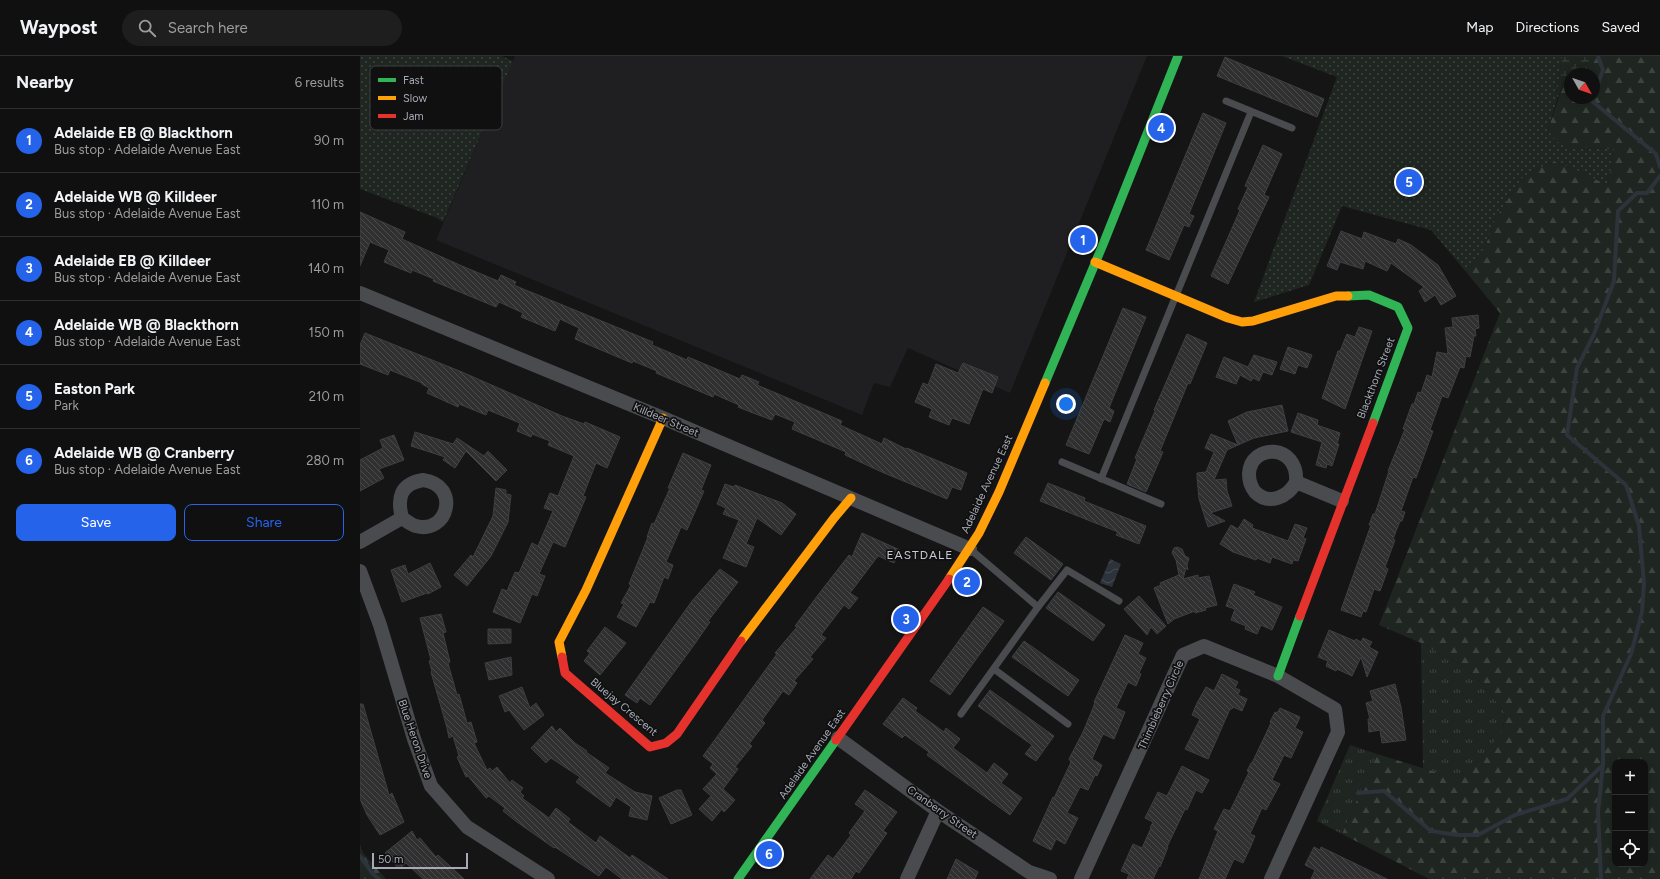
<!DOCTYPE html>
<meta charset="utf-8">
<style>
:root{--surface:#101010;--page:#1e1e1e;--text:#f1f3f6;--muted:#9c9d9f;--line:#303030;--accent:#2563eb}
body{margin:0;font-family:Figtree,sans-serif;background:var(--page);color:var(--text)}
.controls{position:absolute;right:12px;bottom:12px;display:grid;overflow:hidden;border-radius:8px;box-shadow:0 2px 10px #0003}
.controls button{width:36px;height:36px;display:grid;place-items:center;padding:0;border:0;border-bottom:1px solid var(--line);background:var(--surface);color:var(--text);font:20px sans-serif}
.compass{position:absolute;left:1204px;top:12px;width:36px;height:36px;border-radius:50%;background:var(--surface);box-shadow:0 2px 10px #0003;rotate:130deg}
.scale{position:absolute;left:12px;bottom:10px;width:96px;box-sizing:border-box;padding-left:4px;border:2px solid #a7aab6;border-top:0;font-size:11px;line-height:14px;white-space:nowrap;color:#a7aab6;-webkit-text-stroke:3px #101011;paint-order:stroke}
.you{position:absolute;left:706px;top:348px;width:14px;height:14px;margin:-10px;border:3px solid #fff;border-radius:50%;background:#1a73e8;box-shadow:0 0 0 6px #1a73e833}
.badge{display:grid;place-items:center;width:26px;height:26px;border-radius:50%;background:var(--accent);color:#fff;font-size:13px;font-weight:700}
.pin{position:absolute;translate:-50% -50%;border:2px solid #fff;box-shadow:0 1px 4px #0006}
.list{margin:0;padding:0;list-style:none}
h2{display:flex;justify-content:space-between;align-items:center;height:52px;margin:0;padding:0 16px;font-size:17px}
h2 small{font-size:13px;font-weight:400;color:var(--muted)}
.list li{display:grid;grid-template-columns:26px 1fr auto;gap:12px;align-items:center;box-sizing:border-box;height:64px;padding:0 16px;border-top:1px solid var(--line)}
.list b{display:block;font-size:15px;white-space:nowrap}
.list p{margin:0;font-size:13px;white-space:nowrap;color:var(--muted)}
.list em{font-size:13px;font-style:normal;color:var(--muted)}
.actions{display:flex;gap:8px;padding:12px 16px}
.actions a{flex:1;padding:9px 0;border:1px solid var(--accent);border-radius:8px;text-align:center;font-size:14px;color:var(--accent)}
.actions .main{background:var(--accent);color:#fff}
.icon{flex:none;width:22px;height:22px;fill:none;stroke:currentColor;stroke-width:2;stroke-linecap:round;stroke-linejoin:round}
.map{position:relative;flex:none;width:1300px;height:823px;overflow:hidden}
header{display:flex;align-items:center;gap:24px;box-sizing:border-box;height:56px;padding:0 20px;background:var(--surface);border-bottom:1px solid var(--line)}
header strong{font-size:19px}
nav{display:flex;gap:22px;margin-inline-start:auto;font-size:14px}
.search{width:280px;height:36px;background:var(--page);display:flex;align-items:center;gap:10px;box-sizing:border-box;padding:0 14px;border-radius:22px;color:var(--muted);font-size:15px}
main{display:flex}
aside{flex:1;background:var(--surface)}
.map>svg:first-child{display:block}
</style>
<header>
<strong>Waypost</strong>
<div class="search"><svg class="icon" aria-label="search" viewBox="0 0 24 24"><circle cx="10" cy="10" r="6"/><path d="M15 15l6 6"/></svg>Search here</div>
<nav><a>Map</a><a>Directions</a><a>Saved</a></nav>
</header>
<main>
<aside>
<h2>Nearby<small>6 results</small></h2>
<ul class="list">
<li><span class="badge">1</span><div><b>Adelaide EB @ Blackthorn</b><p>Bus stop · Adelaide Avenue East</p></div><em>90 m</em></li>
<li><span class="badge">2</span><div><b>Adelaide WB @ Killdeer</b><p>Bus stop · Adelaide Avenue East</p></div><em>110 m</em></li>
<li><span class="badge">3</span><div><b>Adelaide EB @ Killdeer</b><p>Bus stop · Adelaide Avenue East</p></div><em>140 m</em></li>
<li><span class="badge">4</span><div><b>Adelaide WB @ Blackthorn</b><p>Bus stop · Adelaide Avenue East</p></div><em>150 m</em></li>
<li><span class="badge">5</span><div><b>Easton Park</b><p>Park</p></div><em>210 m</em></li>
<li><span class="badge">6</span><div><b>Adelaide WB @ Cranberry</b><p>Bus stop · Adelaide Avenue East</p></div><em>280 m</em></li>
</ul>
<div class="actions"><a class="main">Save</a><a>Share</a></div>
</aside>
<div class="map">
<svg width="1300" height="823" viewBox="0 0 1300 823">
<defs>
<pattern id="grass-tufts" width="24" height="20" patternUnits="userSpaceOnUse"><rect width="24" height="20" fill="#1f2621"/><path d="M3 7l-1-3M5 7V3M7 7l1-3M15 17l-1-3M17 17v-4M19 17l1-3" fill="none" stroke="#3d433f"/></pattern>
<pattern id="forest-firs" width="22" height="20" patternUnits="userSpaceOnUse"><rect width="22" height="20" fill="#1f2621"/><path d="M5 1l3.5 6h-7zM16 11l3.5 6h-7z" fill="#3d433f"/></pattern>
<pattern id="wetland-marsh" width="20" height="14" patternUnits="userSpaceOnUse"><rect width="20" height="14" fill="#1f2621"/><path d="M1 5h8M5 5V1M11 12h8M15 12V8" fill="none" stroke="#3d433f"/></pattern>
<pattern id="park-dots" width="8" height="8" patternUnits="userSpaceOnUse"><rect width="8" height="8" fill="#1f2621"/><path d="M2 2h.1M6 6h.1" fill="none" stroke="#3d433f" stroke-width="1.8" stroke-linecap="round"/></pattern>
<pattern id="water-waves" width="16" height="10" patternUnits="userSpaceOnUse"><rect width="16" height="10" fill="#2d333a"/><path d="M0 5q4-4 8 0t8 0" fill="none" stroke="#494e54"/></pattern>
<pattern id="building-back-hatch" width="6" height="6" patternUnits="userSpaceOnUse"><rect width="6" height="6" fill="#303031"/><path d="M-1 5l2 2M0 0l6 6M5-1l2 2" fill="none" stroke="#4b4b4d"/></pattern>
</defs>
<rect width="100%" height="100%" fill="#151516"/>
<path fill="#1f1f21" d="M155,0H787L650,337L548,292L530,331L514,327L502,359L76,184Z"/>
<g fill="url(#grass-tufts)">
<path d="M1061,587L1101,608L1119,624L1145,657C1144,662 1144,669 1143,673C1137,685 1113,714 1100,718C1088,722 1074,716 1063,712Z"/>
<path d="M990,689L1017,698L982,778L957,765Z"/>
</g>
<g fill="url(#forest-firs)" fill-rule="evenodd">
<path d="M1241,0H1300V823H1069L982,778L1017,698L1082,718H1100L1115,708L1131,690L1143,673L1145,657L1119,624L1101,608L1061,587L1019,569L1140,257L1107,217L1125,191L1135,163L1162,122L1179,112L1196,105L1248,129L1254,93L1209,92L1196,85L1188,74L1207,17ZM1210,18H1234V42H1210ZM1255,706H1285V808H1255Z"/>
<path d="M0,788L3,797L26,823H0Z"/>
</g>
<path fill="url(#wetland-marsh)" d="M1202,0H1241L1207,17L1196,47Z"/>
<g fill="url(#park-dots)">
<path d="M0,0H142L153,5L83,166L77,162L0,133Z"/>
<path d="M922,0H1202L1196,47L1188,74L1196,85L1209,92L1254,93L1248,129L1196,105L1179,112L1162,122L1135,163L1125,191L1107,217L1071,174L982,150L949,229L894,246L977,21Z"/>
</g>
<path fill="url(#water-waves)" d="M750,503L761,508L752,531L740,527Z"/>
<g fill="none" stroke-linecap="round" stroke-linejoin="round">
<g stroke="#2d333a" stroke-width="4">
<path d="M1234,39L1243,14L1238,0"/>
<path d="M1233,42L1232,45L1296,98L1300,111"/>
<path d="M998,737L1024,735L1071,775L1097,779H1118L1155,759L1207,743L1243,709"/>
<path d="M0,800L13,818L19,823"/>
<path d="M1241,823L1238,756L1243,708V660L1271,598L1282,556L1284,527L1279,470L1266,429L1207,379L1217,312L1234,278L1254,225L1258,155L1277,137H1287L1300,120"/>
</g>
</g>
<g fill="url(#building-back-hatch)" stroke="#3e3f42">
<path d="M865,1L964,43L957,61L857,20Z"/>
<path d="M843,57L866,67L829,158L834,160L829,171L824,169L809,204L786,194Z"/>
<path d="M903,89L922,98L904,139L909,141L868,228L851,220L880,154L878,153L888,131L885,130Z"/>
<path d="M0,156L45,176L42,183L102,210L138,225L141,219L156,226L154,229L156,230L293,286L292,289L327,304L328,301L380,323L382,319L399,326L397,329L482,365L480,369L522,388L524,382L546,393L547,392L607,417L601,434L592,431L587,443L524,417L485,399L486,396L432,373L435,366L415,358L412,364L393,357L378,351L379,349L354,338L353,341L296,317L297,315L273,305L272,307L215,283L219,272L200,263L195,275L161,261L163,257L139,246L136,251L73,225L74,223L52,214L51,217L41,213L24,206L29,194L10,186L0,210Z"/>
<path d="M981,175L1002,183L1004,176L1036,188L1038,183L1051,189L1078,209L1096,240L1081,249L1075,239L1065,246L1059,235L1064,231L1031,207L1027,215L1005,205L1003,213L980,206L977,214L967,210Z"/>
<path d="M763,252L786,261L749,352L754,355L750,366L744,363L729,398L706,389Z"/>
<path d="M1118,259L1119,272L1115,273L1116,280H1114L1110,301L1106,300L1104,312L1100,311L1088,342L1082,340L1070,374L1073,375L1056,422L1053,421L1041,455L1045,456L1042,465H1040L1033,483L1035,484L1025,511L1028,513L1020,535L1014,533L1006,556L1003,555L1001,561L981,554L1011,469H1009L1013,458H1015L1029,415H1028L1045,373H1043L1052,348H1054L1058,336L1061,337L1067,319L1072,321L1077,296L1088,298L1085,272L1093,271L1092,262Z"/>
<path d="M999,271L1012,275L985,353L962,342L978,295H980L987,278L995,281Z"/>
<path d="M5,277L102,316L202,360L224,368L225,366L260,381L247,412L236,407L223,440L226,441L205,491L193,486L179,518L185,520L177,540L172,538L160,567L133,556L142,533L147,535L155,516L159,517L172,487L178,490L193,455L184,452L190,437L198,440L214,400L188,389L190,385L172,378L171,381L157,375L160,367L128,354L126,359L99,348L98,351L67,337L69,332L62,328V327L30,314L28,319L0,308V289Z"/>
<path d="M827,278L847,287L830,328L828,327L800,395L803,396L786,436L767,428L777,403L775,402L795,355L794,354Z"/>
<path d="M928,291L952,299L947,312L938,309L935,318L920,313Z"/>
<path d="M894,299L917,306L912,319L903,316L899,325L893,322L891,325L880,319L876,328L856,321L864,301L888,311Z"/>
<path d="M603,307L638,321L632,337L623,333L609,368L592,362L589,369L569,361L572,353L555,346L563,327L568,329L576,308L598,317Z"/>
<path d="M922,349L928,375L894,382L878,389L868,365L887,356Z"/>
<path d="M938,357L958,364L957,369L980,377L977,388H979L972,410L967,408L966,412L956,409L962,386L931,376Z"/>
<path d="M55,376L93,388L97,382L124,400L128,395L147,414L136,425L106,395L95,412L83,404L85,401L51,390Z"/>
<path d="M851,378L878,389L867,394L854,424L866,423L867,435L872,450L850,457L865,465L848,471L839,443L837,421V417L846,416L854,396L845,392Z"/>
<path d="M34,379L44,404L19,413L24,422L0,435V404L23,392L20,384Z"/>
<path d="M323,397L351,409L341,434L344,435L327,474L321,471L306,506L313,509L308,523L304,521L294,547L290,546L276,571L257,561L264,548L261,547L271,529L269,528L288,481H287L292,467L294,468L310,432H308Z"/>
<path d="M688,427L725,442L724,445L786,470L779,488L756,479L758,476L680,445Z"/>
<path d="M365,428L374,431L375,429L422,447L436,458L421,479L397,462L386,488L394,491L386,511L363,502L379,464L363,458L366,452L357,448Z"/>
<path d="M136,432L146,434V438L151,439L148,466L131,500L107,530L94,519L111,499L113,501L133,460Z"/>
<path d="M884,463L893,469L892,472L928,485L935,468L947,472L943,482L946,483L938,505L933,504L932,508L912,501L910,507L897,502L896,504L873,496L860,488L871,469L878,473Z"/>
<path d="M502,477L540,494L534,507L518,500L490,537L498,542L489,553L484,549L461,579L466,582L450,601L453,603L434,625L437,627L429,639L423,635L402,664L405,667L389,688L392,690L375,711L378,713L363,733L375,744L364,756L362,753L352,765L339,753L351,740L343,733L357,718L350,712L353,708L343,700L417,598L415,597L437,571L435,570L458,539L489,499L492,501Z"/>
<path d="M666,481L703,508L691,524L654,497Z"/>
<path d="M817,491L822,493L825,500L829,502L827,509L828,514L826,512L823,523L838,519V522L849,520L857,549L845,552L846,554L835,557V555L814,563L808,568L794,532L801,529L800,527L819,519L816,504L812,497L814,492Z"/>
<path d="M70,507L81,531L68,538L67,537L42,546L31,514L45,509L48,518Z"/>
<path d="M360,513L378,526L348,565L350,566L334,589L290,649L280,642L277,647L265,639L332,545Z"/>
<path d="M874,528L895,536L893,539L922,551L912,574L901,569L897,578L885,573L886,570L871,564L875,553L866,550Z"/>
<path d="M698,536L745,569L733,585L686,552Z"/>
<path d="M779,540L806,570L797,578L791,571L787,579L764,553Z"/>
<path d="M623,551L644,565L590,639L570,625Z"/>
<path d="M81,558L86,576L83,577L90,606L88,607L97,639L99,638L107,667L111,666L117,686L114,687L127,714L130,712L132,715L137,711L150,727L152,724L163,732L160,736L164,740L162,742L189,762L196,752L210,763L208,766L236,787L240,780L270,802L272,799L308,823H262L246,811L239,820L195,791L194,792L157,766L143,755L145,752L129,740L126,742L108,720L106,721L97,701L99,700L93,680L89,682L87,672L71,616L72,615L69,605L71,604L60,562Z"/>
<path d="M245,571L266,587L240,619L224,605L230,597L227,595Z"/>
<path d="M128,573H151V587L128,588Z"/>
<path d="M969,574L995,585L996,583L1001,586L1003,582L1012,586L1009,591L1018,596L1007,621L1001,601L992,620L977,613L976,615L966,610L968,605L958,601Z"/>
<path d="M765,579L783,587L778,598L786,602L779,617L781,618L776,630L768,626L756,652L765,656L754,683L743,678L732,703L742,709L737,720L735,719L728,734L720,731L707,757L718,762L705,788L696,783L691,794L673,785L693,741L694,742L711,706L709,703L723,676L733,652L735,646H734Z"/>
<path d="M664,585L719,624L708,640L652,601Z"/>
<path d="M151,601L152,619L129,624L125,607Z"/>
<path d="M862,618L878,626L875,632L880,634L878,639L887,643L882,655L873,651L872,653H870L848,703L825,693L840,663L832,659L837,647L846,631L854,635Z"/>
<path d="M1035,628L1041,651L1046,684L1022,687L1020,674L1009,676L1008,663H1010L1006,647L1013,645L1010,635Z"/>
<path d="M162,631L170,652L176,647L184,659L164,674L149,654L145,656L139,640Z"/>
<path d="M630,634L694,680L676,705L665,698L672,689L618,650Z"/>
<path d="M543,642L557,652L555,655L584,676L586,672L600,683L593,692L627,717L634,707L648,718L641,727L662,742L650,759L567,699L569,696L545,679L542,682L523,668Z"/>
<path d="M0,648H3L29,739L32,737L44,766L20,779L7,759L0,743Z"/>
<path d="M920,652L940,661L935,672L943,676L931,702L924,699L912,724L920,728L906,754L902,752L890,778L895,780L890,792L883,807L874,803L865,823H839L858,775L854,773L864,753L870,755L889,716L887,715L891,707H892L911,667L910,666L915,656L917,657Z"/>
<path d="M192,670L196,676L200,672L215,687L227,695L226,696L249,712L245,717L275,736L292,740L287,764L269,760L271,751L256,741L250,751L216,726L220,721L191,702L186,707L171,692Z"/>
<path d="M822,710L849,724L842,737L836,734L827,754L825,753L807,791H808L800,811L799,810L793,823H767L769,818L761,815L773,788L782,792L791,772H790L793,766L785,762L798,736L807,740Z"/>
<path d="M317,734H321L332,759L311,768L299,742Z"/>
<path d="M505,734L537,756L523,775L527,777L499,817L496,815L491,823H450L468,799L473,803L491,779L489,777L505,755L495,748Z"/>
<path d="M52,775L57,784L60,782L76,801L78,799L104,823H63L46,807L39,813L25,797Z"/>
<path d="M954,791L960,794L961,791L1027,823H951L955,814L945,809Z"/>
<path d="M596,803L618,816L615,823H587Z"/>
</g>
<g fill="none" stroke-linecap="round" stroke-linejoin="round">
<g stroke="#4a4b4e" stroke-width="7">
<path d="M866,45L932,72"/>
<path d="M702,406L801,448"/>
<path d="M741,423L891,56"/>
<path d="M678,551L707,514L759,545"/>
<path d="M634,613L708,668"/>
<path d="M601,658L678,551L610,493"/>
</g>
<g stroke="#4a4b4e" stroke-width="14">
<path d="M0,237L303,362L610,493"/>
<path d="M63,424C101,429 88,479 56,470C51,469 47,465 42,462C37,442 40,428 63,424Z"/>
<path d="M936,426C928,441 909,450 895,436C891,431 889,424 889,418C890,387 939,387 936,426L982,445"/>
<path d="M0,486L42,462"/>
<path d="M0,515L20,569L54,683L71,730L107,771L188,823"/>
<path d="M478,682L578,755L669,816L690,823"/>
<path d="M547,823L578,755"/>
<path d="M721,823L823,599L844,590L918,620L975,653L978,676L911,823"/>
</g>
<g stroke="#30b455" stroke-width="9">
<path d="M988,240L1009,239L1038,251L1048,272L1013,367"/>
<path d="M685,327L744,186L818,0"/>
<path d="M918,620L940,560"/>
<path d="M378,823L476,684"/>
</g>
<g stroke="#ff9f0a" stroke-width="9">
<path d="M735,206L868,262L882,266L893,265L976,240H988"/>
<path d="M589,523L619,477L639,436L685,327"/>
<path d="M381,585L474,462L491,442"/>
<path d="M202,601L199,586L226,534L303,362"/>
</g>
<g stroke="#e5322d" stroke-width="9">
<path d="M940,560L1013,367"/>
<path d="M202,601L205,617L290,691L306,687L317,678L381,585"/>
<path d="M476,684L589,523"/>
</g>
</g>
<g text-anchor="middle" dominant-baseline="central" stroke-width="3.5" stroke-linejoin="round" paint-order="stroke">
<g font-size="11" fill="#a7aab6" stroke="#101011">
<text transform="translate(1016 322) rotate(-69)">Blackthorn Street</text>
<text transform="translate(306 364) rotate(23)">Killdeer Street</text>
<text transform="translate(627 428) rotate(-65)">Adelaide Avenue East</text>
<text transform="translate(801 649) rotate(-66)">Thimbleberry Circle</text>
<text transform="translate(264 651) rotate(40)">Bluejay Crescent</text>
<text transform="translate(55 683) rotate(71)">Blue Heron Drive</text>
<text transform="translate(452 698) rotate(-55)">Adelaide Avenue East</text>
<text transform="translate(582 756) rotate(35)">Cranberry Street</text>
</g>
<g font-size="12" letter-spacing="1" fill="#c8cad2" stroke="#101011">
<text x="560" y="499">EASTDALE</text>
</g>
</g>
<rect x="10" y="10" width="132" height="64" rx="6" fill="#101011" stroke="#3d3e43" stroke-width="1"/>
<rect x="18" y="22" width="18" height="4" fill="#30b455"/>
<rect x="18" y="40" width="18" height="4" fill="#ff9f0a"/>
<rect x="18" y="58" width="18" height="4" fill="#e5322d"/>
<g font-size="11" fill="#a7aab6">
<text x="43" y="28">Fast</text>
<text x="43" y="46">Slow</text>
<text x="43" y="64">Jam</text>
</g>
</svg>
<div class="controls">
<button>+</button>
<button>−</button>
<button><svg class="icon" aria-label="locate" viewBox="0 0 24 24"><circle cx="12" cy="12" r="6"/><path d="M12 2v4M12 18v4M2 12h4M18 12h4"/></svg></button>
</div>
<svg class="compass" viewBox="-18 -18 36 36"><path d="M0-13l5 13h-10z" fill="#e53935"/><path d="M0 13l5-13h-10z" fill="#9c9d9f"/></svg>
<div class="scale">50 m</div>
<div class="you"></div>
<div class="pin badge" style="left:723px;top:184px">1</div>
<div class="pin badge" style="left:607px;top:526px">2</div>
<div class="pin badge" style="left:546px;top:563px">3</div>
<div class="pin badge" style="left:801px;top:72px">4</div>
<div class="pin badge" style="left:1049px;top:126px">5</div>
<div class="pin badge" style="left:409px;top:798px">6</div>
</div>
</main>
